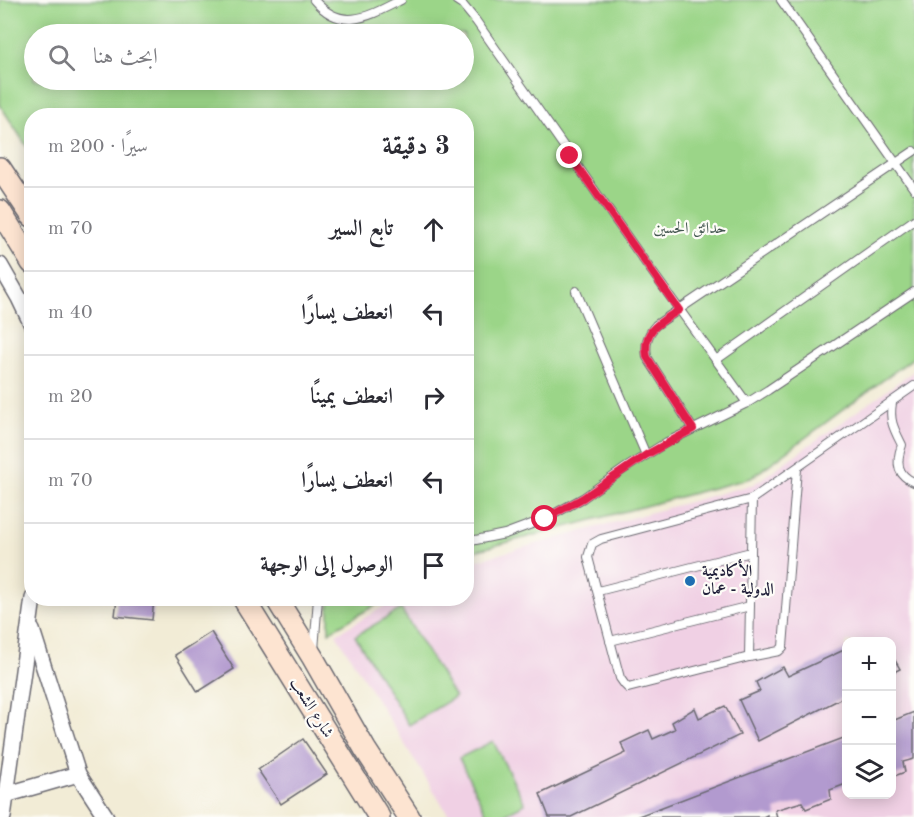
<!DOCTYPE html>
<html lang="ar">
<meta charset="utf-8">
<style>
:root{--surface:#fff;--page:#f2f2f3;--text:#2b2b33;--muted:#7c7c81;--line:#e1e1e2}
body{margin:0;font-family:"Old Standard TT",Amiri,serif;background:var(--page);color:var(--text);direction:rtl}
.controls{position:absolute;right:18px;bottom:18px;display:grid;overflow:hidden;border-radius:12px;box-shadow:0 3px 15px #0003}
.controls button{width:54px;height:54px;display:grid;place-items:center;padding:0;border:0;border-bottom:2px solid var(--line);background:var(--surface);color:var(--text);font:30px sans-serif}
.stop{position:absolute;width:18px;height:18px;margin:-14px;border:4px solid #e11d48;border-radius:50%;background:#fff}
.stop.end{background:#e11d48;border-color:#fff;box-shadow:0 2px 6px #0008}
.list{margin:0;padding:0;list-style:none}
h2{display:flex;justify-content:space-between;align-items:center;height:78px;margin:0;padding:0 24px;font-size:26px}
h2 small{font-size:20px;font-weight:400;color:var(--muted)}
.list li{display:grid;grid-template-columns:39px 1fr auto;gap:18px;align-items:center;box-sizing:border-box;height:84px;padding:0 24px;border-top:2px solid var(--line)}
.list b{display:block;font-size:22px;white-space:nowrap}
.list em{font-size:20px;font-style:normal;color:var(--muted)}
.icon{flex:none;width:33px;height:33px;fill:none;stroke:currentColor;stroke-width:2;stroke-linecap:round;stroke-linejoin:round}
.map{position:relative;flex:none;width:914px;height:817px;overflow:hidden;direction:ltr}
.search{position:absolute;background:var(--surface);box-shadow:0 3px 15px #0003;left:24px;top:24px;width:450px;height:66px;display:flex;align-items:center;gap:15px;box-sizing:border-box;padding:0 21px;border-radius:33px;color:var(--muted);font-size:22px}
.panel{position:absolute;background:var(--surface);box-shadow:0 3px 15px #0003;left:24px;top:108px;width:450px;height:498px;border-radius:24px;direction:rtl}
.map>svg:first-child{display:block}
</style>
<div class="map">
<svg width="914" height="817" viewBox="0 0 914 817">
<rect width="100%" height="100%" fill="#fdfcf7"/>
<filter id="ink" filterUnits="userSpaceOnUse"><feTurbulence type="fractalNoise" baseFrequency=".0167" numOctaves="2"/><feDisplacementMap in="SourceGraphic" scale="12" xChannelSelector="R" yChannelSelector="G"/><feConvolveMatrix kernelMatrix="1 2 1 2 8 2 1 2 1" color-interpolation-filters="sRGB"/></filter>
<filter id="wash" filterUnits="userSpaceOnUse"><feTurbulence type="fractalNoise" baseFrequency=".008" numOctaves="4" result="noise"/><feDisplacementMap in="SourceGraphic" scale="24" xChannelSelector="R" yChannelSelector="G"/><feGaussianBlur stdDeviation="1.35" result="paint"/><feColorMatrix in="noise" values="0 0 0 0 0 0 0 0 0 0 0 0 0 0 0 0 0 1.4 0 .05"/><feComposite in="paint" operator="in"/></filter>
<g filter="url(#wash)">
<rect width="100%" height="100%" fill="#f2ecd6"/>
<path fill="#f0d0e4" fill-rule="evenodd" d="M914,371V817H450L336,634L397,599L466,598L467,563L754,484ZM846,642H892V794H846Z"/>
<g fill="#9bd588" stroke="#5e7c62" stroke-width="1.5" fill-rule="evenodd">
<path d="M0,0H914V357L751,478L467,553L466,116H32L31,153L0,105ZM34,34H464V80H34Z"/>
<path d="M329,599V598L386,599L329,632Z"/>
<path d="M401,609L455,697L409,725L355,636Z"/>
<path d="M493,741L525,804L499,817H488L459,758Z"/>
</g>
<g id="blocks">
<g fill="#b29acf">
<path d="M117,598H154L152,620L115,616Z"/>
<path d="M211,632L234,669L198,692L175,655Z"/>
<path d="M846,649V696L758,741L739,700L760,691L756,682L783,667L788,676Z"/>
<path d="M892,655L900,669L892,673Z"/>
<path d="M725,706L740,735L571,817H549L540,794L626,753L621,743L649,730L653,739L675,729L672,722L695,708L699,718Z"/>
<path d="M914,712V759L903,762L905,772L892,777V721Z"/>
<path d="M846,737V784L830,790L831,799L806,809L802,802L775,810L777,817H767V815L763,817H636Z"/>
<path d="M303,739L327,774L281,804L258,770Z"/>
</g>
</g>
</g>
<g filter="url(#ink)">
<use href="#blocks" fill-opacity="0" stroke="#6b6971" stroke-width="1.5"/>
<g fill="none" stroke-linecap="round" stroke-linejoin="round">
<defs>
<g id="lane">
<path d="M314,0C342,33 369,16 401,0"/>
<path d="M456,0L462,4L476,21L640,255L747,403"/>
<path d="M781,0L914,189"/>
<path d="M576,291L646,455"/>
<path d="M716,360L914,220"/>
<path d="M892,403C889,421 894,429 902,445C896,461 896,475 914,482"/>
<path d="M693,429L647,357C645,344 647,335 656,325L914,151"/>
<path d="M797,469L783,647L779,651L749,657L628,688L625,685L620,678L588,557L592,544L601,539L752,499L914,386"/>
<path d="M466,542L505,534L545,519L583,498L624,469L667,442L747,403L768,390L914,292"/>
<path d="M598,591L751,552"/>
<path d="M610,641L750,606"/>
<path d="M314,650L318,598"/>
<path d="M749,657L752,499"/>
</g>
<g id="street">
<path d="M0,265L19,298L32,325"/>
<path d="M32,630L78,774L106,817"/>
<path d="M5,795L78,774"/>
<path d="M3,817L33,598"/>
</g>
<g id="secondary">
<path d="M0,168L32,216"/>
<path d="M0,211L32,263"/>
<path d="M243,598L379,817"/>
<path d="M276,598L313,658L365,749L409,817"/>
</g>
</defs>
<use href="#lane" stroke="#6b6971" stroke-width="10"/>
<use href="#street" stroke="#6b6971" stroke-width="18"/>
<use href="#secondary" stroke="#6b6971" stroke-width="24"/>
<use href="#lane" stroke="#fff" stroke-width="8"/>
<use href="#street" stroke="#fff" stroke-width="15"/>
<use href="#secondary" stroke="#fde4d1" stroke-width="21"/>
</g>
</g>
<g fill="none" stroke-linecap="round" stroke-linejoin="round" filter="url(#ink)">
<path stroke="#e11d48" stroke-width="8" d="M545,519L583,498L646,455L693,429L647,357C642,330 659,323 679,310L570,156"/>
</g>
<circle fill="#1f6fb2" stroke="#fdfcf7" stroke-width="2" cx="690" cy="581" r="6"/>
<g text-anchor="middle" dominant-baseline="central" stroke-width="4.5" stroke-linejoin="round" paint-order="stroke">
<g font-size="16" fill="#465852" stroke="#fdfcf7">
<text x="690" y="229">حدائق الحسين</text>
</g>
<g font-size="16" font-weight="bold" fill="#22223b" stroke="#fdfcf7" text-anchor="start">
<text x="702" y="572">الأكاديمية<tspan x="702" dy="18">الدولية - عمان</tspan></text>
</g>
<g font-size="16" fill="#22223b" stroke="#fdfcf7">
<text transform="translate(311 708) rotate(58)">شارع الشعب</text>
</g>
</g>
</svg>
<div class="controls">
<button>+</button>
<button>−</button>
<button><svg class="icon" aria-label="layers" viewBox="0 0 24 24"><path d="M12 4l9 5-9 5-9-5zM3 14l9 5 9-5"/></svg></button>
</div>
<div class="stop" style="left:545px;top:519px"></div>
<div class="stop end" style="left:570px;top:156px"></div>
<div class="search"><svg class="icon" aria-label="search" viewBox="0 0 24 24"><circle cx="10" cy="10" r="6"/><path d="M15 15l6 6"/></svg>ابحث هنا</div>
<section class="panel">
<h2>3 دقيقة<small>سيرًا · 200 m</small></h2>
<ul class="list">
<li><svg class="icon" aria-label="ahead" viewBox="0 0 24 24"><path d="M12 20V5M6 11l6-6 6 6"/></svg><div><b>تابع السير</b></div><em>70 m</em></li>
<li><svg class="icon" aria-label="left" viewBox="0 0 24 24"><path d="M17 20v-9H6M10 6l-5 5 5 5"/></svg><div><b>انعطف يسارًا</b></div><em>40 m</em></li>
<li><svg class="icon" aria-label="right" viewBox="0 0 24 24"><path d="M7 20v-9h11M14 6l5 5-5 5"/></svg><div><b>انعطف يمينًا</b></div><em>20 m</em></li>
<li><svg class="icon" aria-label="left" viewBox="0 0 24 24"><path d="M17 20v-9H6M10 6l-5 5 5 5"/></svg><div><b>انعطف يسارًا</b></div><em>70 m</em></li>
<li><svg class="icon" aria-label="arrive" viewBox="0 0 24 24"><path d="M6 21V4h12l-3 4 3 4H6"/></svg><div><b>الوصول إلى الوجهة</b></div></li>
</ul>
</section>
</div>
